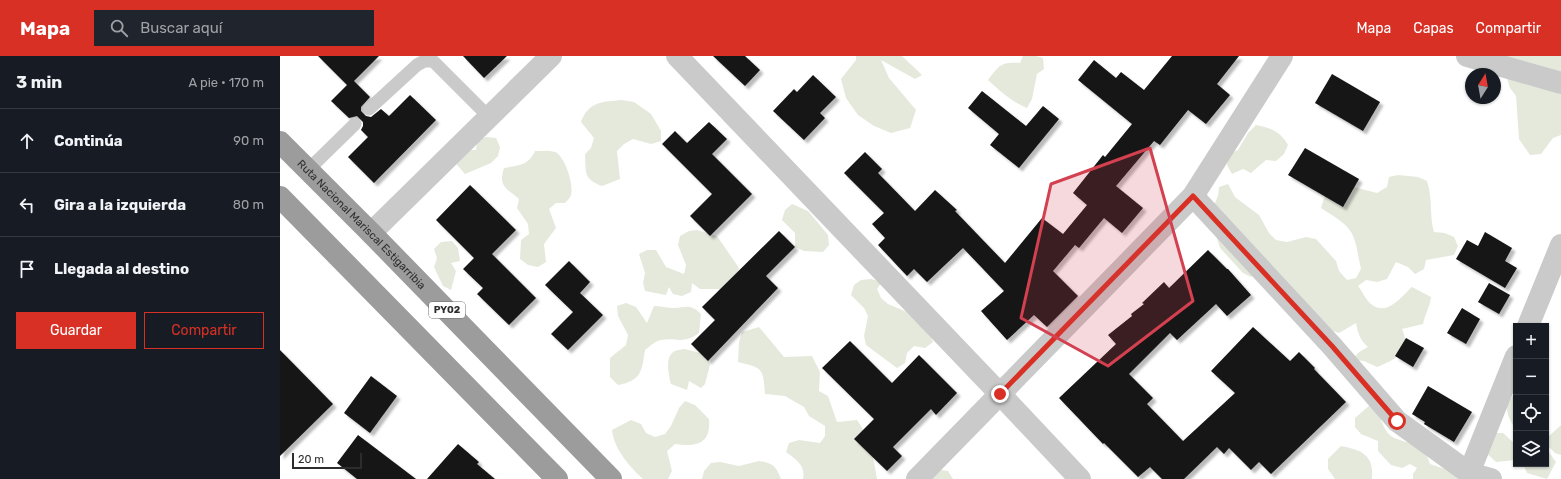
<!DOCTYPE html>
<html lang="es">
<meta charset="utf-8">
<style>
:root{--surface:#171b24;--page:#20242c;--text:#f1f3f6;--muted:#9ea1a6;--line:#363941;--accent:#d93025}
body{margin:0;font-family:Rubik,sans-serif;background:var(--page);color:var(--text)}
.controls{position:absolute;right:12px;bottom:12px;display:grid;overflow:hidden;border-radius:0px;box-shadow:0 1px 3px #0004}
.controls button{width:36px;height:36px;display:grid;place-items:center;padding:0;border:0;border-bottom:1px solid var(--line);background:var(--surface);color:var(--text);font:20px sans-serif}
.compass{position:absolute;left:1185px;top:12px;width:36px;height:36px;border-radius:50%;background:var(--surface);box-shadow:0 1px 3px #0004;rotate:11deg}
.scale{position:absolute;left:12px;bottom:10px;width:70px;box-sizing:border-box;padding-left:4px;border:2px solid #2d2d2d;border-top:0;font-size:11px;line-height:14px;white-space:nowrap;color:#2d2d2d;-webkit-text-stroke:3px #fff;paint-order:stroke}
.stop{position:absolute;width:12px;height:12px;margin:-9px;border:3px solid #d93025;border-radius:50%;background:#fff}
.stop.end{background:#d93025;border-color:#fff;box-shadow:0 1px 4px #0008}
.list{margin:0;padding:0;list-style:none}
h2{display:flex;justify-content:space-between;align-items:center;height:52px;margin:0;padding:0 16px;font-size:17px}
h2 small{font-size:13px;font-weight:400;color:var(--muted)}
.list li{display:grid;grid-template-columns:26px 1fr auto;gap:12px;align-items:center;box-sizing:border-box;height:64px;padding:0 16px;border-top:1px solid var(--line)}
.list b{display:block;font-size:15px;white-space:nowrap}
.list em{font-size:13px;font-style:normal;color:var(--muted)}
.actions{display:flex;gap:8px;padding:12px 16px}
.actions a{flex:1;padding:9px 0;border:1px solid var(--accent);border-radius:0px;text-align:center;font-size:14px;color:var(--accent)}
.actions .main{background:var(--accent);color:#fff}
.icon{flex:none;width:22px;height:22px;fill:none;stroke:currentColor;stroke-width:2;stroke-linecap:round;stroke-linejoin:round}
.map{position:relative;flex:none;width:1281px;height:423px;overflow:hidden}
header{display:flex;align-items:center;gap:24px;box-sizing:border-box;height:56px;padding:0 20px;background:var(--accent);color:#fff}
header strong{font-size:19px}
nav{display:flex;gap:22px;margin-inline-start:auto;font-size:14px}
.search{width:280px;height:36px;background:var(--page);display:flex;align-items:center;gap:10px;box-sizing:border-box;padding:0 14px;border-radius:0px;color:var(--muted);font-size:15px}
main{display:flex}
aside{flex:1;background:var(--surface)}
.map>svg:first-child{display:block}
</style>
<header>
<strong>Mapa</strong>
<div class="search"><svg class="icon" aria-label="search" viewBox="0 0 24 24"><circle cx="10" cy="10" r="6"/><path d="M15 15l6 6"/></svg>Buscar aquí</div>
<nav><a>Mapa</a><a>Capas</a><a>Compartir</a></nav>
</header>
<main>
<aside>
<h2>3 min<small>A pie · 170 m</small></h2>
<ul class="list">
<li><svg class="icon" aria-label="ahead" viewBox="0 0 24 24"><path d="M12 20V5M6 11l6-6 6 6"/></svg><div><b>Continúa</b></div><em>90 m</em></li>
<li><svg class="icon" aria-label="left" viewBox="0 0 24 24"><path d="M17 20v-9H6M10 6l-5 5 5 5"/></svg><div><b>Gira a la izquierda</b></div><em>80 m</em></li>
<li><svg class="icon" aria-label="arrive" viewBox="0 0 24 24"><path d="M6 21V4h12l-3 4 3 4H6"/></svg><div><b>Llegada al destino</b></div></li>
</ul>
<div class="actions"><a class="main">Guardar</a><a>Compartir</a></div>
</aside>
<div class="map">
<svg width="1281" height="423" viewBox="0 0 1281 423">
<defs>
<filter id="shadow"><feDropShadow dx="3.5" dy="3.5" stdDeviation="1" flood-color="#0004"/></filter>
</defs>
<rect width="100%" height="100%" fill="#fff"/>
<g fill="#e4e9dc">
<path d="M576,0H622L642,19L635,23L601,4L609,22L636,54L630,72L611,77L594,70L578,59L566,42L561,23L576,4Z"/>
<path d="M743,0H756L763,2L764,13L757,18L752,43L747,52C732,46 720,35 708,24C720,9 720,6 740,7Z"/>
<path d="M1227,0H1281V79L1273,82L1261,98L1250,99L1239,83L1236,40L1230,32L1227,22Z"/>
<path d="M342,44L354,46L371,58L381,75V85L371,88L353,83L344,88L337,95L340,123L322,130C303,123 306,116 305,98L311,92L314,82L301,66C309,45 322,46 342,44Z"/>
<path d="M976,69C991,72 1000,75 1008,89L1004,98L996,105L986,104L971,117L963,113L952,118L947,109L949,98L958,94L968,77Z"/>
<path d="M206,81L216,82L220,91L218,100L211,107L185,118L172,103L176,94H196L197,84Z"/>
<path d="M255,95C261,95 269,94 275,96C285,100 294,129 291,139C290,142 287,145 285,147H276L269,153L276,172L264,188L266,206L258,211L248,209L240,203L241,184L249,178L248,168L237,152L239,143C226,132 218,130 224,112C239,109 248,110 255,95Z"/>
<path d="M1118,119L1138,121L1147,125C1153,142 1149,159 1154,176L1165,177L1174,181L1178,190L1174,199L1146,204L1144,213L1135,218L1128,211L1116,206L1107,223L1097,226L1086,224L1078,230C1082,235 1086,244 1091,248C1107,261 1121,241 1132,231L1151,241C1150,251 1145,258 1143,268L1122,273C1132,296 1116,303 1097,311L1084,305L1072,304L1079,296L1088,291C1080,284 1078,278 1076,267L1059,277L1041,271L979,216L971,221L963,217L940,192L937,182L944,165L942,155L934,149L938,140L939,131L948,128L955,141L979,159L989,177L996,184L1007,186L1026,181L1036,183L1056,205L1059,215L1067,224L1076,222L1081,213C1078,201 1077,186 1071,176C1064,165 1051,159 1041,152L1044,142L1058,127L1097,137L1107,131L1109,121Z"/>
<path d="M512,148L528,155L548,179L549,189L543,196L524,195L515,191V177L502,164L505,154Z"/>
<path d="M417,174L437,180L459,212L457,221L450,229L440,233H420L412,227L411,236L402,240L393,238L389,231L386,239L365,235L363,227L365,217L359,198L367,194H376L386,211L404,218L406,209L398,189L400,180L409,175Z"/>
<path d="M172,185L178,192L180,205L171,207L176,215L171,234L163,230L154,211L157,202L154,193L161,186Z"/>
<path d="M591,223L602,226L597,233L601,242L608,248L627,256L649,276L653,286L645,292L634,290L627,297L625,307L617,312L586,289L584,280L588,260L584,252L571,239L574,229L581,224Z"/>
<path d="M346,247L356,251L367,267L374,250C380,250 387,252 394,252C407,252 409,247 421,258L419,277C402,289 397,281 381,284C375,285 370,290 365,294C362,315 361,325 338,329L330,321V302L346,289L348,279L338,260L337,250Z"/>
<path d="M479,271L504,301L532,300L540,316L539,335L548,340L557,366L577,364C589,380 594,403 597,423H523C526,409 515,403 506,396L509,387L519,384L540,387L545,380V370L529,360L524,351L505,340L485,338C483,312 483,312 458,306L459,286L462,276Z"/>
<path d="M405,293L420,297L428,303L430,309L425,328L421,332L409,325L407,334L391,328C389,319 384,300 395,295C398,294 402,293 405,293Z"/>
<path d="M1236,338V370L1233,369C1226,358 1223,346 1236,338Z"/>
<path d="M405,345L415,349L429,363C431,388 417,391 395,388L387,395L392,415L388,423H363C349,410 334,393 332,374L351,364L361,368L366,377L375,381L385,378L391,370L399,352Z"/>
<path d="M1090,349C1102,357 1101,372 1111,380C1113,382 1118,383 1120,384C1136,389 1145,390 1150,408L1171,415L1179,423H1133V418L1137,412L1130,408L1122,412L1111,409L1098,395V385L1081,378L1075,371V362Z"/>
<path d="M1281,369V399L1275,397L1268,390V381Z"/>
<path d="M1212,377H1223L1236,389V404L1216,406L1201,392Z"/>
<path d="M1061,390C1081,394 1094,398 1092,423H1055L1048,413V403Z"/>
<path d="M1266,392L1276,406L1267,423L1247,417L1243,408H1266Z"/>
<path d="M479,405C493,407 496,410 501,423H422L424,415L431,407L440,406L459,410Z"/>
<path d="M647,412L668,415L673,423H643Z"/>
</g>
<g fill="#141414" filter="url(#shadow)">
<path d="M38,0H99L74,25L90,41L81,51V55L86,60L91,61L101,53L109,60L130,39L156,64L94,127L68,101L88,81L81,74L83,70V66L77,60L69,62L51,45L67,29Z"/>
<path d="M183,0H227L204,22Z"/>
<path d="M433,0H465L480,14L465,30Z"/>
<path d="M892,0H959L937,28L950,39L926,68L908,54L880,89L874,85L836,130L863,152L842,177L824,162L799,192L795,189L773,215L798,240L767,271L754,259L727,284L701,255L724,235L683,192L647,226L634,213L627,220L598,189L605,182L592,168L604,157L564,117L585,96L602,113L598,117L635,155L655,134L677,154L675,155L725,207L762,162L783,178L807,149L793,137L823,99L825,101L852,68L798,24L814,4L836,22L841,16L864,34Z"/>
<path d="M1052,18L1100,46L1083,75L1035,47Z"/>
<path d="M533,19L556,41L540,57L545,62L524,84L493,55L514,33L517,36Z"/>
<path d="M702,35L746,70L763,50L779,63L739,112L710,89L719,78L688,52Z"/>
<path d="M429,66L447,83L432,98L472,138L430,180L410,160L432,138L382,88L395,75L407,87Z"/>
<path d="M1025,92L1079,123L1063,151L1008,119Z"/>
<path d="M190,129L236,174L212,198L256,242L229,269L197,238L203,232L183,213L194,202L156,164Z"/>
<path d="M499,175L515,191L486,220L498,232L428,305L411,288L435,264L422,251Z"/>
<path d="M1205,176L1232,192L1225,205L1237,212L1225,232L1176,203L1187,184L1198,190Z"/>
<path d="M928,194L947,213H948L971,239L947,260L936,248L897,284L890,277L849,318L873,342L867,348L903,385L955,337L931,315L973,271L1010,305L1019,296L1035,312L1034,313L1066,346L991,418L979,406L971,414L949,392L944,398L937,391L904,423H882L870,411L858,421L824,387L823,388L779,342L836,288L828,279L852,260L851,258L864,248L862,247L884,226L889,232Z"/>
<path d="M289,205L310,226L300,237L323,259L288,294L271,278L293,256L265,229Z"/>
<path d="M1209,227L1230,239L1219,258L1198,246Z"/>
<path d="M1182,252L1200,263L1186,288L1167,277Z"/>
<path d="M1126,282L1144,292L1133,311L1115,300Z"/>
<path d="M570,285L612,327L639,299L677,337L656,359L651,353L613,391L622,400L607,415L574,383L594,363L542,312Z"/>
<path d="M0,294L53,348L0,400Z"/>
<path d="M91,320L117,340L90,377L64,357Z"/>
<path d="M1148,330L1192,356L1174,386L1144,368L1145,366L1132,358Z"/>
<path d="M78,379L136,423H77L57,407Z"/>
<path d="M178,388L199,406L197,408L215,423H147Z"/>
</g>
<g fill="none" stroke-linecap="round" stroke-linejoin="round">
<g stroke="#cacaca" stroke-width="13">
<path d="M89,53L137,9L144,5H153L209,61"/>
<path d="M28,114L75,68"/>
</g>
<g stroke="#cacaca" stroke-width="22">
<path d="M913,140L1052,290L1117,365L1189,417L1211,423"/>
<path d="M91,177L271,0"/>
<path d="M1248,270L1281,189"/>
<path d="M1189,417L1236,300"/>
<path d="M637,423L720,338L800,423"/>
</g>
<g stroke="#cacaca" stroke-width="22">
<path d="M397,0L720,338L913,140L1002,0"/>
<path d="M1187,0L1281,27"/>
</g>
<g stroke="#9c9c9c" stroke-width="22">
<path id="s1" d="M0,86L91,177L331,423"/>
<path d="M0,141L277,423"/>
</g>
</g>
<g fill="none" stroke-linecap="round" stroke-linejoin="round">
<path stroke="#d93025" stroke-width="5" d="M720,338L913,140L1052,290L1117,365"/>
</g>
<path fill="#d34150" fill-opacity="0.2" stroke="#d34150" stroke-width="3" stroke-linejoin="round" d="M870,92L913,245L828,310L741,262L771,128Z"/>
<g text-anchor="middle" dominant-baseline="central" stroke-width="4" stroke-linejoin="round" paint-order="stroke">
<rect fill="#fff" stroke="#6c6c6c" stroke-width="1" x="149" y="246" width="36" height="16" rx="3"/>
<g font-size="10" font-weight="bold" fill="#2d2d2d">
<text x="167" y="254">PY02</text>
</g>
<g font-size="11" fill="#2d2d2d" stroke="#fff">
<text stroke="none"><textPath href="#s1" startOffset="116">Ruta Nacional Mariscal Estigarribia</textPath></text>
</g>
</g>
</svg>
<div class="controls">
<button>+</button>
<button>−</button>
<button><svg class="icon" aria-label="locate" viewBox="0 0 24 24"><circle cx="12" cy="12" r="6"/><path d="M12 2v4M12 18v4M2 12h4M18 12h4"/></svg></button>
<button><svg class="icon" aria-label="layers" viewBox="0 0 24 24"><path d="M12 4l9 5-9 5-9-5zM3 14l9 5 9-5"/></svg></button>
</div>
<svg class="compass" viewBox="-18 -18 36 36"><path d="M0-13l5 13h-10z" fill="#e53935"/><path d="M0 13l5-13h-10z" fill="#9ea1a6"/></svg>
<div class="scale">20 m</div>
<div class="stop" style="left:1117px;top:365px"></div>
<div class="stop end" style="left:720px;top:338px"></div>
</div>
</main>
